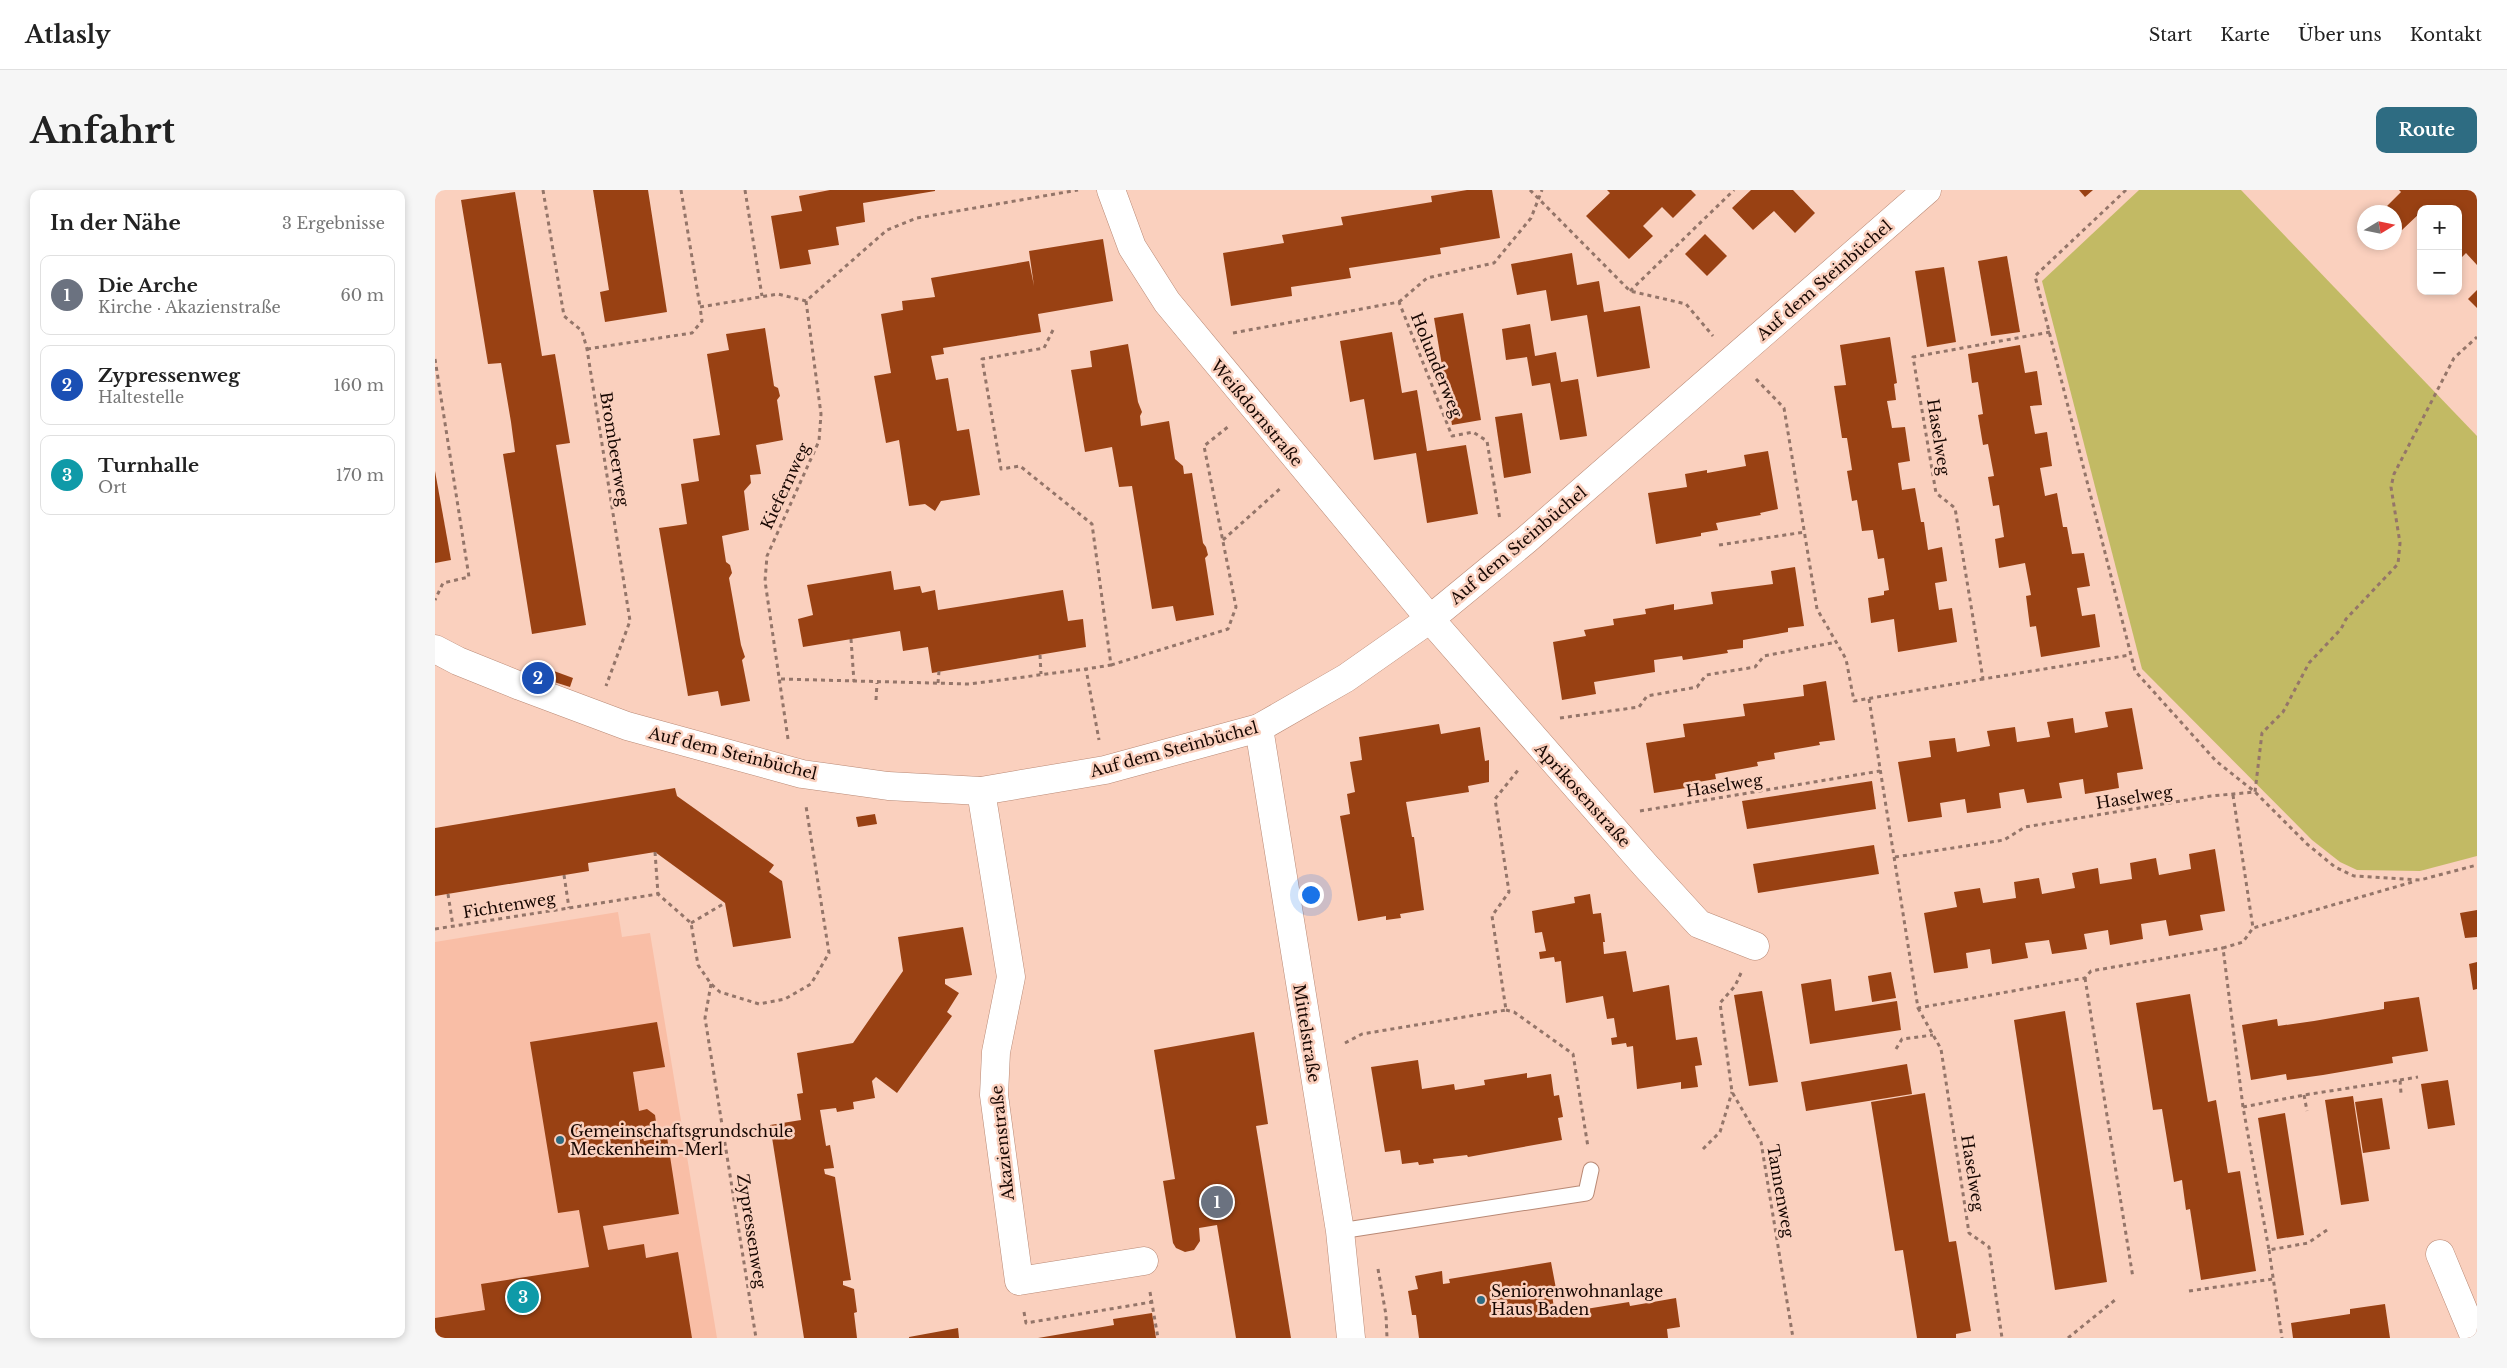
<!DOCTYPE html>
<html lang="de">
<meta charset="utf-8">
<style>
:root{--surface:#fff;--page:#f6f6f6;--text:#222;--muted:#767676;--line:#e0e0e0;--accent:#2e6c82}
body{margin:0;font-family:"Libre Baskerville",serif;background:var(--page);color:var(--text)}
.controls{position:absolute;right:15px;top:15px;display:grid;overflow:hidden;border-radius:10px;box-shadow:0 2px 8px #0003}
.controls button{width:45px;height:45px;display:grid;place-items:center;padding:0;border:0;border-bottom:1px solid var(--line);background:var(--surface);color:var(--text);font:25px sans-serif}
.compass{position:absolute;left:1922px;top:15px;width:45px;height:45px;border-radius:50%;background:var(--surface);box-shadow:0 2px 8px #0003;rotate:80deg}
.you{position:absolute;left:875px;top:704px;width:18px;height:18px;margin:-12px;border:4px solid #fff;border-radius:50%;background:#1a73e8;box-shadow:0 0 0 8px #1a73e833}
.badge{display:grid;place-items:center;width:32px;height:32px;border-radius:50%;background:var(--accent);color:#fff;font-size:16px;font-weight:700}
.pin{position:absolute;translate:-50% -50%;border:2px solid #fff;box-shadow:0 1px 5px #0006}
.list{margin:0;padding:0;list-style:none}
h2{display:flex;justify-content:space-between;align-items:center;height:65px;margin:0;padding:0 20px;font-size:21px}
h2 small{font-size:16px;font-weight:400;color:var(--muted)}
.list li{display:grid;grid-template-columns:32px 1fr auto;gap:15px;align-items:center;box-sizing:border-box;height:80px;margin:0 10px 10px;padding:0 10px;border:1px solid var(--line);border-radius:10px}
.list b{display:block;font-size:19px;white-space:nowrap}
.list p{margin:0;font-size:16px;white-space:nowrap;color:var(--muted)}
.list em{font-size:16px;font-style:normal;color:var(--muted)}
.map{position:relative;flex:none;width:2042px;height:1148px;overflow:hidden;border-radius:10px}
header{display:flex;align-items:center;gap:30px;box-sizing:border-box;height:70px;padding:0 25px;background:var(--surface);border-bottom:1px solid var(--line)}
header strong{font-size:24px}
nav{display:flex;gap:28px;margin-inline-start:auto;font-size:18px}
.intro{display:flex;align-items:center;justify-content:space-between;box-sizing:border-box;height:120px;padding:0 30px}
h1{margin:0;font-size:35px}
.button{padding:12px 22px;border-radius:10px;background:var(--accent);color:#fff;font-size:18px;font-weight:700}
main{display:flex;gap:30px;padding:0 30px}
aside{flex:1;background:var(--surface);border-radius:10px;box-shadow:0 2px 8px #0003}
.map>svg:first-child{display:block}
</style>
<header>
<strong>Atlasly</strong>
<nav><a>Start</a><a>Karte</a><a>Über uns</a><a>Kontakt</a></nav>
</header>
<div class="intro"><h1>Anfahrt</h1><a class="button">Route</a></div>
<main>
<aside>
<h2>In der Nähe<small>3 Ergebnisse</small></h2>
<ul class="list">
<li><span class="badge" style="background:#6b7280">1</span><div><b>Die Arche</b><p>Kirche · Akazienstraße</p></div><em>60 m</em></li>
<li><span class="badge" style="background:#1a4fb4">2</span><div><b>Zypressenweg</b><p>Haltestelle</p></div><em>160 m</em></li>
<li><span class="badge" style="background:#0f9aa8">3</span><div><b>Turnhalle</b><p>Ort</p></div><em>170 m</em></li>
</ul>
</aside>
<div class="map">
<svg width="2042" height="1148" viewBox="0 0 2042 1148">
<rect width="100%" height="100%" fill="#fad0be"/>
<path fill="#f9bea6" d="M183,722L187,747L215,743L282,1148H0V752Z"/>
<path fill="#c2ba64" d="M1704,0H1806L2042,246V666L1985,681L1922,680L1905,672L1877,650L1707,479L1607,91Z"/>
<g fill="#994113">
<path d="M158,0H213L232,122L170,132L165,102L174,100Z"/>
<path d="M395,0H500V1L428,13L430,32L401,37L404,55L373,60L376,74L345,79L336,26L367,21L364,6Z"/>
<path d="M1032,0H1057L1065,48L1005,58L1006,64L914,78L916,88L856,97L857,106L796,116L788,63L849,53L847,45L908,35L906,27L997,12L996,6Z"/>
<path d="M1172,0H1256L1261,5L1238,28L1227,17L1208,36L1218,46L1194,69L1151,26L1175,3Z"/>
<path d="M1316,0H1358L1380,23L1360,43L1339,21L1318,40L1297,18Z"/>
<path d="M1644,0H1658L1650,7Z"/>
<path d="M1964,0H2037L2042,5V75L2031,63L2023,71V19H1986V22L1967,40L1960,33V22L1952,16L1966,2Z"/>
<path d="M80,2L107,166L120,164L125,193L135,253L121,255L151,435L97,444L68,264L80,262L76,232L66,173L53,174L26,10Z"/>
<path d="M1270,44L1292,66L1272,86L1250,64Z"/>
<path d="M668,49L678,111L603,124L606,142L508,158L509,164L496,166L501,190L513,188L522,241L534,239L545,305L506,311L500,321L490,314L474,316L464,250L451,253L439,186L456,183L446,124L468,120L467,111L500,107L496,88L594,71L599,96L594,61Z"/>
<path d="M1137,63L1142,95L1164,91L1169,122L1205,116L1215,178L1162,187L1152,125L1116,131L1111,100L1082,105L1076,74Z"/>
<path d="M1572,66L1585,142L1556,146L1543,71Z"/>
<path d="M1509,77L1521,152L1492,157L1480,81Z"/>
<path d="M2042,100V118L2033,109Z"/>
<path d="M1028,123L1046,230L1017,235L999,128Z"/>
<path d="M1095,134L1100,166L1121,162L1126,192L1143,189L1152,246L1125,250L1115,193L1097,196L1092,167L1071,170L1067,139Z"/>
<path d="M330,138L339,196L343,198L345,206L342,210L348,250L321,255L326,284L315,285L316,293L309,301L314,340L287,346L291,372L295,375L297,383L294,388L306,455L310,467L307,470L315,511L286,516L283,501L253,506L224,338L252,334L246,294L264,291L258,249L285,245L272,164L294,160L291,144Z"/>
<path d="M957,142L967,203L982,200L992,261L1031,255L1043,324L992,333L981,263L939,270L929,209L915,212L905,151Z"/>
<path d="M1455,147L1462,193L1459,194L1461,210L1452,211L1457,238L1470,237L1475,271L1463,273L1467,300L1480,298L1486,332H1489L1493,360L1507,357L1512,391L1500,393L1504,420L1517,418L1522,452L1463,462L1459,429L1436,433L1433,408L1449,405V401L1454,400L1449,368L1443,369L1438,340L1427,341L1422,310L1417,311L1412,281L1417,280L1412,248H1407L1399,196L1411,195L1405,155Z"/>
<path d="M693,154L703,212L707,222L705,226L706,236L734,231L740,269L748,276L749,284L757,283L768,353L771,357L773,365L770,368L779,425L741,431L738,416L717,419L697,296L684,297L677,257L650,262L636,180L657,177L655,161Z"/>
<path d="M1585,155L1590,183L1602,181L1607,215L1595,216L1600,244L1612,242L1617,276L1605,278L1610,306L1622,303L1628,337H1632L1637,364L1649,363L1655,396L1642,398L1647,426L1660,424L1665,457L1606,467L1601,436L1595,437L1591,406L1596,405L1590,373L1564,378L1560,349L1569,347L1564,315L1558,316L1553,287L1559,286L1553,254L1548,255L1543,225L1548,224L1543,192L1537,193L1533,164Z"/>
<path d="M1087,223L1096,283L1069,288L1060,227Z"/>
<path d="M1333,261L1343,319L1325,323L1326,325L1281,333L1283,340L1266,343V346L1221,354L1213,303L1252,297L1250,284L1272,280V283L1311,276L1309,265Z"/>
<path d="M0,281L16,370L0,373Z"/>
<path d="M1360,377L1369,436L1353,438V442L1308,450V458L1292,460L1293,463L1248,470L1247,466L1219,470L1220,482L1159,492L1161,504L1127,510L1118,452L1151,446L1149,440L1179,435L1178,429L1211,424L1210,419L1239,414V420L1278,414L1276,402L1338,394L1336,381Z"/>
<path d="M456,381L459,400L485,396L487,403L500,400L503,420L628,400L633,431L648,429L651,457L497,483L493,457L468,461L465,441L368,457L363,429L378,425L372,395Z"/>
<path d="M119,481L138,488L135,497L116,491Z"/>
<path d="M1391,491L1400,550L1384,552L1385,555L1339,563L1340,569L1322,572L1323,576L1280,584L1281,589L1263,592L1264,596L1219,603L1211,553L1250,547L1248,534L1310,526L1308,514L1369,506L1368,495Z"/>
<path d="M1697,518L1708,579L1682,583L1684,598L1650,604L1648,589L1624,593L1627,608L1592,613L1589,599L1564,603L1566,618L1532,623L1530,609L1505,613L1507,627L1473,632L1463,572L1496,567L1494,551L1520,548L1522,562L1555,556L1552,541L1580,537L1582,552L1615,547L1612,532L1638,528L1640,543L1673,537L1670,522Z"/>
<path d="M1004,534L1006,544L1045,537L1050,571L1054,570V592L1033,596L1034,602L971,612L977,647H979L989,720L965,724L966,728L951,730V726L923,731L905,626L915,624L912,604L920,602L915,572L927,570L924,547Z"/>
<path d="M1437,591L1441,619L1312,639L1307,611Z"/>
<path d="M240,598L242,606L339,675L334,682L347,691L356,748L298,757L290,713L220,662L153,673L154,681L0,706V638Z"/>
<path d="M440,624L442,634L423,637L421,627Z"/>
<path d="M1439,655L1444,684L1323,703L1318,674Z"/>
<path d="M1780,659L1790,721L1765,725L1768,740L1734,746L1731,730L1706,734L1708,749L1675,755L1673,740L1649,744L1652,759L1617,764L1614,750L1590,753L1593,768L1557,774L1555,759L1531,763L1533,778L1499,783L1489,723L1522,717L1519,702L1545,698L1548,713L1581,708L1579,692L1604,688L1607,704L1640,698L1637,683L1663,678L1665,694L1697,689L1695,673L1721,668L1724,685L1756,679L1754,664Z"/>
<path d="M1155,704L1158,724L1166,723L1170,752H1168L1169,764L1191,761L1198,802L1234,795L1241,850L1262,847L1267,875L1260,876L1263,897L1246,899V892L1202,899L1198,856L1192,857L1191,853L1177,855L1176,848L1182,847L1179,828L1172,829L1168,806L1131,813L1126,771L1120,772L1119,767L1105,769L1104,762L1111,761L1107,742L1100,743L1097,721L1140,713L1139,707Z"/>
<path d="M2042,720V747L2030,748L2025,723Z"/>
<path d="M528,737L537,785L510,789V794L524,803L512,822L517,826L462,903L441,887L437,891L440,908L418,912L419,919L402,922L401,918L385,920L391,956L395,955L399,978L389,979L390,984L400,987L416,1090L408,1091V1095L419,1099L422,1122L419,1123L422,1148H369L335,935L366,930L362,904L368,903L362,863L418,853L468,781L463,747Z"/>
<path d="M2042,772V799L2038,800L2034,774Z"/>
<path d="M1456,782L1461,808L1437,812L1433,786Z"/>
<path d="M1396,789L1400,821L1462,811L1466,840L1375,854L1366,794Z"/>
<path d="M1327,801L1343,892L1314,896L1299,805Z"/>
<path d="M1755,804L1773,912L1781,910L1793,983L1805,981L1821,1081L1766,1090L1755,1019L1751,1020L1747,990L1739,992L1727,919L1718,920L1701,813Z"/>
<path d="M1984,807L1993,861L1957,867L1958,873L1888,885L1852,890L1851,884L1816,890L1807,835L1842,829L1843,836L1879,831L1949,819V812Z"/>
<path d="M1630,821L1672,1092L1620,1100L1579,830Z"/>
<path d="M222,832L230,877L198,882L204,921L212,919L220,925L222,939L216,946L208,948L209,951L232,947L244,1024L168,1036L173,1060L209,1054L211,1068L243,1062L257,1148H0V1128L50,1120L46,1094L154,1077L144,1020L123,1023L95,852Z"/>
<path d="M819,842L833,934L821,936L856,1148H801L782,1035L764,1038L765,1051L759,1060L750,1062L741,1058L738,1053L728,991L740,989L719,860Z"/>
<path d="M983,870L987,899L1019,894L1020,900L1050,895L1049,890L1092,883V888L1116,884L1119,906L1124,905L1128,927L1123,928L1127,950L1033,967L1032,965L998,969L999,973L984,975L983,972L967,974L965,960L950,962L936,877Z"/>
<path d="M1472,874L1477,904L1371,921L1366,892Z"/>
<path d="M2013,890L2020,935L1993,939L1986,894Z"/>
<path d="M1490,903L1514,1052L1521,1051L1536,1141L1521,1144V1148H1482L1468,1060L1460,1061L1436,912Z"/>
<path d="M1918,906L1934,1011L1906,1015L1890,910Z"/>
<path d="M1947,908L1955,959L1928,963L1920,912Z"/>
<path d="M1850,923L1869,1045L1842,1049L1823,928Z"/>
<path d="M1116,1072L1122,1104L1117,1105L1120,1124L1194,1112L1195,1116L1241,1108L1245,1137L1232,1139L1233,1148H984L981,1125H977L973,1101L983,1099L980,1086L1007,1081L1008,1094L1015,1093L1014,1089Z"/>
<path d="M1950,1114L1955,1148H1858L1856,1133L1915,1124V1119Z"/>
<path d="M717,1123L721,1148H603L679,1135L678,1129Z"/>
<path d="M523,1138L524,1148H474V1147Z"/>
</g>
<g fill="none" stroke-linecap="round" stroke-linejoin="round">
<defs>
<path id="lane" d="M905,1041L1151,1003L1156,980"/>
<g id="street">
<path d="M676,0L697,57L732,112L995,429L1210,675L1264,734L1320,756"/>
<path d="M824,538L905,1041L916,1148"/>
<path d="M546,601L576,787L561,862L559,905L584,1091L709,1071"/>
<path d="M2005,1064L2040,1148"/>
</g>
<path id="secondary" d="M0,459L23,471L85,496L192,536L367,584L453,596L546,601L670,580L824,538L911,488L995,429L1091,350L1492,0"/>
</defs>
<use href="#lane" stroke="#b98975" stroke-width="17"/>
<use href="#street" stroke="#b98975" stroke-width="29"/>
<use href="#secondary" stroke="#b98975" stroke-width="29"/>
<g stroke="#947569" stroke-width="3" stroke-dasharray="4 4" stroke-linecap="butt">
<path d="M108,0L129,126L147,141L152,159L195,431L171,496"/>
<path d="M246,0L265,117"/>
<path d="M310,0L327,106"/>
<path d="M1095,0L1195,101L1251,114L1278,146"/>
<path d="M1691,0L1600,86L1700,481L1781,571L1820,602L1872,654L1900,677L1919,686L1985,690L2042,675"/>
<path d="M1195,101L1299,0"/>
<path d="M964,112L992,88L1059,73L1096,28L1107,0"/>
<path d="M618,140L609,158L547,169L566,279L585,276L657,334L676,475L651,479L664,550"/>
<path d="M1615,142L1478,167L1501,303L1520,318L1548,489L1695,465"/>
<path d="M798,143L964,112L1017,246L1038,242L1052,251L1065,330"/>
<path d="M152,159L257,143L267,131L265,117L343,104L371,111L452,40L482,28L643,0"/>
<path d="M0,169L34,387L8,393L0,410"/>
<path d="M1321,189L1349,218L1382,419L1411,469L1419,511L1548,489"/>
<path d="M788,350L847,297"/>
<path d="M1284,355L1370,342"/>
<path d="M416,449L419,492"/>
<path d="M605,465L606,484"/>
<path d="M676,475L793,439L801,417L769,256L794,236"/>
<path d="M346,489L534,494L651,479"/>
<path d="M503,493L504,481"/>
<path d="M1434,509L1483,818L1650,788L1656,781L1788,758"/>
<path d="M441,510L442,493"/>
<path d="M1125,528L1204,517L1212,506L1262,497L1271,485L1320,477L1329,466L1402,452"/>
<path d="M353,549L330,391L332,366L384,251L386,224L371,111"/>
<path d="M1798,605L1818,738L1981,691"/>
<path d="M1205,621L1445,581"/>
<path d="M220,662L223,704"/>
<path d="M1460,667L1569,650L1590,637L1776,606L1820,602L1827,543L1848,522L1874,473L1906,439L1911,429L1963,374L1965,353L1956,297L1959,284L2019,168L2042,147"/>
<path d="M129,685L134,718"/>
<path d="M13,704L18,736"/>
<path d="M256,733L290,713"/>
<path d="M0,739L223,704L256,733L263,775L276,794L285,802L324,814L350,809L376,794L394,763L371,616"/>
<path d="M1306,783L1300,796L1285,813L1297,902L1326,952L1358,1148"/>
<path d="M1650,788L1698,1088"/>
<path d="M276,794L270,828L321,1148"/>
<path d="M1483,818L1506,859L1534,1043L1554,1057L1567,1148"/>
<path d="M1071,820L1079,822L1138,864L1153,957"/>
<path d="M910,853L927,844L1071,820L1057,726L1074,702L1060,609L1084,579"/>
<path d="M1461,859L1467,849L1498,845"/>
<path d="M1965,890L1983,887"/>
<path d="M1869,905L1872,921"/>
<path d="M1808,917L1788,758L1808,752L1818,738"/>
<path d="M1268,959L1285,942L1297,902"/>
<path d="M1892,1040L1873,1053L1834,1060L1808,917L1869,905L1965,890L1966,903"/>
<path d="M1834,1060L1847,1148"/>
<path d="M943,1079L951,1125L952,1148"/>
<path d="M1754,1101L1838,1089"/>
<path d="M715,1102L723,1148"/>
<path d="M589,1122L591,1133L717,1112"/>
<path d="M1633,1148L1680,1110"/>
</g>
<use href="#lane" stroke="#fff" stroke-width="15"/>
<use href="#street" stroke="#fff" stroke-width="28"/>
<use href="#secondary" stroke="#fff" stroke-width="28"/>
</g>
<g fill="#2e6c82" stroke="#fad0be" stroke-width="2">
<circle cx="125" cy="950" r="5"/>
<circle cx="1046" cy="1110" r="5"/>
</g>
<g text-anchor="middle" dominant-baseline="central" stroke-width="5" stroke-linejoin="round" paint-order="stroke">
<g font-size="16" fill="#170702" stroke="#fad0be">
<text transform="translate(1389 90) rotate(-41)">Auf dem Steinbüchel</text>
<text transform="translate(1002 175) rotate(68)">Holunderweg</text>
<text transform="translate(822 223) rotate(50)">Weißdornstraße</text>
<text transform="translate(1504 247) rotate(81)">Haselweg</text>
<text transform="translate(180 259) rotate(81)">Brombeerweg</text>
<text transform="translate(350 296) rotate(-65)">Kiefernweg</text>
<text transform="translate(1083 355) rotate(-40)">Auf dem Steinbüchel</text>
<text transform="translate(739 559) rotate(-15)">Auf dem Steinbüchel</text>
<text transform="translate(298 563) rotate(14)">Auf dem Steinbüchel</text>
<text transform="translate(1289 595) rotate(-9)">Haselweg</text>
<text transform="translate(1148 605) rotate(48)">Aprikosenstraße</text>
<text transform="translate(1699 607) rotate(-9)">Haselweg</text>
<text transform="translate(74 715) rotate(-9)">Fichtenweg</text>
<text transform="translate(872 843) rotate(81)">Mittelstraße</text>
<text transform="translate(567 953) rotate(-96)">Akazienstraße</text>
<text transform="translate(1538 983) rotate(81)">Haselweg</text>
<text transform="translate(1346 1001) rotate(80)">Tannenweg</text>
<text transform="translate(317 1041) rotate(81)">Zypressenweg</text>
</g>
<g font-size="16" fill="#170702" stroke="#fad0be" text-anchor="start">
<text x="135" y="941">Gemeinschaftsgrundschule<tspan x="135" dy="18">Meckenheim-Merl</tspan></text>
<text x="1056" y="1101">Seniorenwohnanlage<tspan x="1056" dy="18">Haus Baden</tspan></text>
</g>
</g>
</svg>
<div class="controls">
<button>+</button>
<button>−</button>
</div>
<svg class="compass" viewBox="-18 -18 36 36"><path d="M0-13l5 13h-10z" fill="#e53935"/><path d="M0 13l5-13h-10z" fill="#767676"/></svg>
<div class="you"></div>
<div class="pin badge" style="left:782px;top:1012px;background:#6b7280">1</div>
<div class="pin badge" style="left:103px;top:488px;background:#1a4fb4">2</div>
<div class="pin badge" style="left:88px;top:1107px;background:#0f9aa8">3</div>
</div>
</main>
